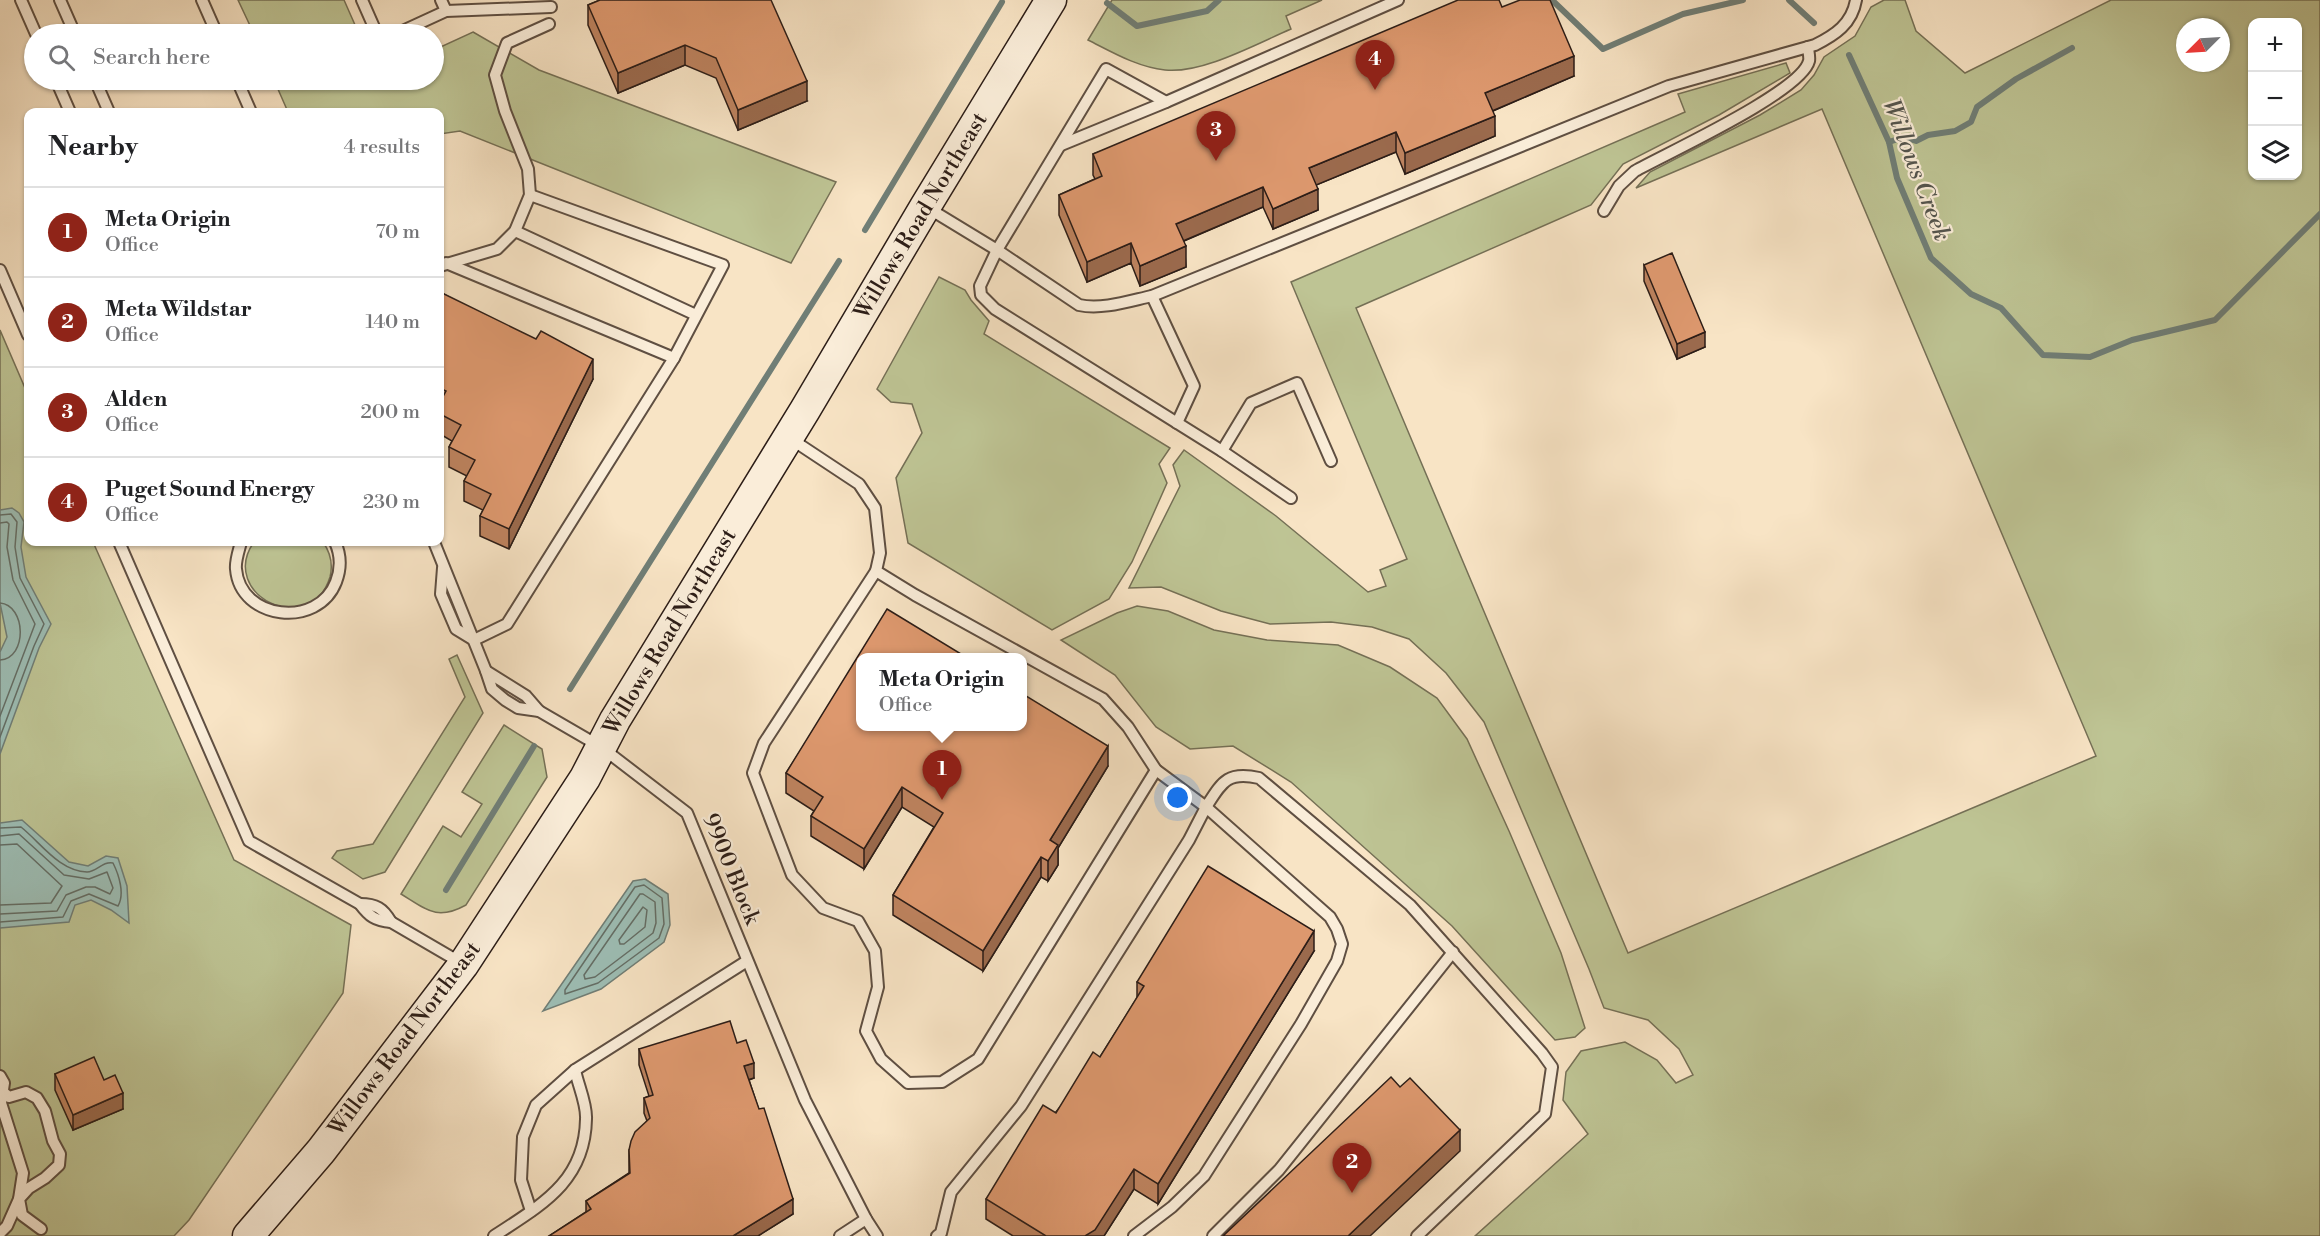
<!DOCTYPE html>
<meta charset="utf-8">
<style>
:root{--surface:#fff;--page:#f6f6f6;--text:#202124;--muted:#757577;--line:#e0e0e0;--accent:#8f2418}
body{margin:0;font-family:"Libre Bodoni",serif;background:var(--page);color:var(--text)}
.controls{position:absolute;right:18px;top:18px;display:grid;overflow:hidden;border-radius:12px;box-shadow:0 2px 4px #0004}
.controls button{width:54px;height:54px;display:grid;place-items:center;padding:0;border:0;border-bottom:2px solid var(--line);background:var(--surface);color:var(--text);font:30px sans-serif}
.compass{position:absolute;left:2176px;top:18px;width:54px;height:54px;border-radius:50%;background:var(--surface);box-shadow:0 2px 4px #0004;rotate:246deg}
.you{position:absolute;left:1178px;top:798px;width:21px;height:21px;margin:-15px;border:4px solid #fff;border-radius:50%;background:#1a73e8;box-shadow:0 0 0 9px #1a73e833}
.badge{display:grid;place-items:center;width:39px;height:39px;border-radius:50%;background:var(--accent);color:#fff;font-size:20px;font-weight:700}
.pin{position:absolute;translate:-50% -50px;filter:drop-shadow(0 2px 3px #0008)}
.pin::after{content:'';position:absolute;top:32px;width:21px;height:18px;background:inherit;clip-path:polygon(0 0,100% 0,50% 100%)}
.popup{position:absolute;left:856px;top:653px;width:171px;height:78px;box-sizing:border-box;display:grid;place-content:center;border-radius:12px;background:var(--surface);filter:drop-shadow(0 2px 4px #0005);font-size:20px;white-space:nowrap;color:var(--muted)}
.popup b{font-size:22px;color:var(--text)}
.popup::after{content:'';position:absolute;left:50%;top:100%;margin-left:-12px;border:12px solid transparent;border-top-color:var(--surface)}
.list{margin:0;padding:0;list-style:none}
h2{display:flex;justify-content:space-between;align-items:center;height:78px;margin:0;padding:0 24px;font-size:26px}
h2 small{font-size:20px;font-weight:400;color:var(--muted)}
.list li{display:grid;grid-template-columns:39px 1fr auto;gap:18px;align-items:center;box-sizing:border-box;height:90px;padding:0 24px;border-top:2px solid var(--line)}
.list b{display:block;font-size:22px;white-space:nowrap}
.list p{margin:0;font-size:20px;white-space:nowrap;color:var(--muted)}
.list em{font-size:20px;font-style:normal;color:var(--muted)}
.icon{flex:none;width:33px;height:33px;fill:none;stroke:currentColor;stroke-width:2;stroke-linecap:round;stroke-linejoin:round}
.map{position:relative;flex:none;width:2320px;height:1236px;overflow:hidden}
.search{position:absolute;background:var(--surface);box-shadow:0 2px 4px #0004;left:24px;top:24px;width:420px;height:66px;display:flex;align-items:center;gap:15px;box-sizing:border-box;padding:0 21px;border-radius:33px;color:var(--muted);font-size:22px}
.panel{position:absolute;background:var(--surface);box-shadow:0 2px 4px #0004;left:24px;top:108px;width:420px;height:438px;border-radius:12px}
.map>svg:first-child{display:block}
</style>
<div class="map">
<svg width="2320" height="1236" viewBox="0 0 2320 1236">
<rect width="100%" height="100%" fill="#f8e4c5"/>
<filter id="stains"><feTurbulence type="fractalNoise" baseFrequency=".00333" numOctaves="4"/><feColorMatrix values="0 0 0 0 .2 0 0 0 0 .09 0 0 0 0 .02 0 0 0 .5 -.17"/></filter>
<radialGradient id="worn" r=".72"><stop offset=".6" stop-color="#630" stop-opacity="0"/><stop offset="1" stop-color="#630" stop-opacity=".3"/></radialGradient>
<g fill="#bec494" stroke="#757056" stroke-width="1.5" fill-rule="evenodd">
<path d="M238,0H344L359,34H254Z"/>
<path d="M1112,0H1322L1286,16L1291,29C1256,44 1202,74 1165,70C1137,67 1112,52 1088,40Z"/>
<path d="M1884,0H1905L1916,31L1965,73L2111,0H2320V1236H1475L1588,1134L1563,1100L1566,1072L1581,1051L1625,1042L1657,1060L1676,1083L1693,1075L1679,1049L1648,1020L1604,1008L1589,969L1484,722L1446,673L1409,639L1372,627L1331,622L1270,624L1221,611L1161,587L1129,588L1180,486L1173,465L1184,450L1276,516L1368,592L1386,586L1380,570L1407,559L1291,282L1685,112L1678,94L1786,63L1790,73L1719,115L1623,164L1591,205L1356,308L1628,953L2096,756L1822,109L1636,188L1650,172L1760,115L1801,90L1814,75L1824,57L1855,36L1871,7ZM2252,22H2298V176H2252ZM2185,27H2221V63H2185Z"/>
<path d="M473,32L539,70L836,182L791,263L460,131L440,134V112H288L274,80H434V50Z"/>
<path d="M939,277L965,290L971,300L989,321L984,334L1170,448L1159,464L1167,483L1132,562L1109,599L1052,630L908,543L896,478L922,433L912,404L891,402L877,389Z"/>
<path d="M0,330L28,395V542H93L234,860L351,925L343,993L189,1220L174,1236H0Z"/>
<path d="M254,542H323C330,552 333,565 330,577C310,641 217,594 254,542Z"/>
<path d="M1137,606L1168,611L1214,630L1267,640L1338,645L1390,667L1437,698L1467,739L1509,831L1561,953L1585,1028L1575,1037L1555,1040L1452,926L1291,782L1233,746L1190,749L1156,727L1115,675L1061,640L1117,613Z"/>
<path d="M457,655L483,713L385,872L363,879L332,858L337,851L373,844L465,697L449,659Z"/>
<path d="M504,725L542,749L547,777L466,905C437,921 427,910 401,894L443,826L461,837L482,804L462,792Z"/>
</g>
<g fill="#9dbeb5" stroke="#707e76" stroke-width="1.5">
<path d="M12,508L19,513L24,522L21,547L26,577L51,624L39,648L0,754V652L7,637L0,603V510Z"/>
<path d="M22,820L69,862L88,866L106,856L118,858L127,886L129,923L111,910L91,900L75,905L69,922L0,928V823Z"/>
<path d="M645,879L668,894L670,925L664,942L601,989L543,1011L633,881Z"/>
</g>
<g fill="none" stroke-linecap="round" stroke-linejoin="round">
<g stroke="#646e66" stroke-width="1.5">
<path d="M0,515L11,514L17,522L15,547L20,578L44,624L34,646L0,737"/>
<path d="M0,523L7,522L9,524L7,547L13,580L35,624L0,716"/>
<path d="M0,603C26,605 28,658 0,660"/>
<path d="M0,828L21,827C41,843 59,871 87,872C97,872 102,861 113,863C119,875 125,894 118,906L89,894L71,901L63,917L0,922"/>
<path d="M0,836L19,834L64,875L89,879L107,872L113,888L110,894L95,887H86L66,895L57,911L0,914"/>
<path d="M0,845L17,844L62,886L51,903L0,905"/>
<path d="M644,885L662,898L664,924L659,938L598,983L565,994V990L635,887Z"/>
<path d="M640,894H643L655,902L656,923L653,933L595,977L585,979L584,975Z"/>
<path d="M643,907L647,910L645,927L624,944H620L619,940Z"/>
</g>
<g stroke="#707e76" stroke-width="6">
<path d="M1552,0L1603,49L1683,14L1743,0"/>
<path d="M1789,0L1814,23"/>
<path d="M1107,3L1137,26L1207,11L1219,0"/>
<path d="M1849,55L1889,142L1897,178L1931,258L1971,294L2001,308L2043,355L2090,357L2132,340L2215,320L2320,214"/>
<path d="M1889,142L1904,137L1916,141L1928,135L1955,131L1971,122L1977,107L2016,79L2072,48"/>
<path d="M865,230L1002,2"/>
<path d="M570,689L839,261"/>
<path d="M446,890L534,746"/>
</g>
<defs>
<g id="service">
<path d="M21,0L36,34"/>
<path d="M60,0L75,34"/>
<path d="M202,0L217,34"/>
<path d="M362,0L377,34"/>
<path d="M441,0L446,11"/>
<path d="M396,34L446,11L551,7"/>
<path d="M56,80L70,112"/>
<path d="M95,80L109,112"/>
<path d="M237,80L251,112"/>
<path d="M1166,102L1106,69L997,250L980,286L981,295L995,309L1222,451L1291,498"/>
<path d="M1061,145L1166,102L1398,0"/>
<path d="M928,208L997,250L1079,305C1102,310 1129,301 1152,296L1669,86L1815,45C1835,35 1852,24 1856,0"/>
<path d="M1604,211L1619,186L1635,171C1667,153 1801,92 1809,61C1810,57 1808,51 1808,47"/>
<path d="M515,231L696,315"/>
<path d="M446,263L674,358"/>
<path d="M440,266L497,249L515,231L530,195L528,169L505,111L495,75L507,43L549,24"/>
<path d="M0,270L28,335"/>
<path d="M1152,296L1194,386L1177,423"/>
<path d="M791,439L859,484L875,508L880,553L876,571L915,595L1103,699L1128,727L1156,770L1206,807C1222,782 1227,771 1259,778L1410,905L1542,1053L1552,1067L1545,1114L1417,1236"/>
<path d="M1222,451L1251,403L1297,383L1331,461"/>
<path d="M119,542L249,841L360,904C369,916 375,921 391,922L463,964"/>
<path d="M241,542C239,550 235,561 236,569C240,620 318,629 336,582C341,569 341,555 335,542"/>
<path d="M434,542L486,671L492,689L505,700L518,708L539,711L601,747L687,813L805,1100L866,1219L877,1236"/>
<path d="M443,568L441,594L456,629L474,640"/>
<path d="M876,571L764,743L753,773L792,875L823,908L858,921L875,951L878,987L866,1031L881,1059L908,1083L942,1082L978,1059L1156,770"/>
<path d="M474,640L507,624L674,358L723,265L530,195"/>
<path d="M486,671L526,696L539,711"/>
<path d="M360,904C376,904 383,908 391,922"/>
<path d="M0,1076L4,1083L1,1103L23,1173L19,1199L7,1226L0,1233"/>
<path d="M2,1091L9,1097L26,1092L37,1098L45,1111L53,1141L60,1154L59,1165L45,1178L29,1188L19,1199L22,1215L41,1229"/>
<path d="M531,1211L521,1180L523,1137L536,1105L575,1070L747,961"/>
<path d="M494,1236C541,1205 585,1182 586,1119C587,1104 578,1085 575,1070"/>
<path d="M840,1236L866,1219"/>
<path d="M937,1236L941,1233L951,1192L1021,1106L1189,840L1206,807L1330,917L1337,929L1342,944L1337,961L1301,1024L1204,1176L1172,1207L1134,1236"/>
<path d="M1213,1236L1279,1170L1453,952"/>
</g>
<path id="secondary" d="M248,1236L321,1151L463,965L585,778L615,720L805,410L925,207L1051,0"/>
</defs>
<use href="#service" stroke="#5f4f42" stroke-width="14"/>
<use href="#secondary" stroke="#2c1d17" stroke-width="33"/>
<use href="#service" stroke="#faedd9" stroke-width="10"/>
<use href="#secondary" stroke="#faedd9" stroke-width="30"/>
</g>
<g fill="#be835f" stroke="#2c1d17" stroke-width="1.5">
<path d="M600,0L807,101L738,130L716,78L685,65L618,93L588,25V5Z"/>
<path d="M1502,7L1574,76L1493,111L1495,136L1405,174L1396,152L1316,185L1318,210L1273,229L1263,207L1184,241L1186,267L1140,286L1131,263L1087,282L1059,215V195L1095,179L1093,175V154Z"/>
<path d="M1644,265L1705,347L1677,359L1644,281Z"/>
<path d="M440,292L593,379L509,549L480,536V516L483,510L464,501V481L467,476L449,467V447L452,441L440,434Z"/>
<path d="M861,657L1108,766L1058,848V865L1048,881L1041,877L983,971L893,915V895L934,827L902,807L864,869L811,836V816L814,811L786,793V773Z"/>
<path d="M1314,951L1158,1204L1134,1189L1104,1236H1013L986,1219V1199L1100,1057L1137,998V982Z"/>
<path d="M737,1043L754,1078L749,1080L793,1214L758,1236H549L586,1212V1201L629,1173V1150L647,1121L644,1113V1098L649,1096L639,1065V1049Z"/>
<path d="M55,1074L104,1080L123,1109L73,1130L55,1090Z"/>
</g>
<g fill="#9b6a4d" stroke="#2c1d17" stroke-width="1.5">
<path d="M685,45V65L618,93V73Z"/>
<path d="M1574,56V76L1485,114V93Z"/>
<path d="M807,81V101L738,130V110Z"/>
<path d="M1495,116V136L1405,174V153Z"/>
<path d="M1396,132V152L1309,188V168Z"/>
<path d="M1263,187V207L1176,244V224Z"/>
<path d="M1318,189V210L1273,229V209Z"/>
<path d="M1131,243V263L1087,282V262Z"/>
<path d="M1186,246V267L1140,286V266Z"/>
<path d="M1705,332V347L1677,359V344Z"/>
<path d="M593,359V379L509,549V529Z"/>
<path d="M1108,746V766L1058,848V865L1048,881V861L1050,840Z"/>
<path d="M902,787V807L864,869V849Z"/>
<path d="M1041,857V877L983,971V951Z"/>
<path d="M1314,931V951L1158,1204V1184Z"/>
<path d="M754,1063V1078L744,1081V1066Z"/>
<path d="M123,1093V1109L73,1130V1115Z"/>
<path d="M1460,1130V1151L1370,1236H1348Z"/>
<path d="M1134,1169V1189L1104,1236H1085Z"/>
<path d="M793,1199V1214L758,1236H733Z"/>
</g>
<g fill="#dd986e" stroke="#2c1d17" stroke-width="1.5">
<path d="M600,0H771L807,81L738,110L716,58L685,45L618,73L588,5Z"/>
<path d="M1458,0H1499L1502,7L1520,0H1550L1574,56L1485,93L1495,116L1405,153L1396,132L1309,168L1318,189L1273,209L1263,187L1176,224L1186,246L1140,266L1131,243L1087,262L1059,195L1102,176L1093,154Z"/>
<path d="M1672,253L1705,332L1677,344L1644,265Z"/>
<path d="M440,292L536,339L541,331L593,359L509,529L480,516L491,494L464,481L475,460L449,447L461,425L440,414V402L446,391L440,388Z"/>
<path d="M887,609L966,657H861V726H1023V694L1108,746L1050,840L1058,845L1048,861L1041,857L983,951L893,895L943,813L902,787L864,849L811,816L823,797L786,773Z"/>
<path d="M1208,866L1314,931L1158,1184L1134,1169L1095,1230L1085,1236H1046L986,1199L1043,1105L1056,1113L1093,1052L1100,1057L1144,986L1137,982Z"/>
<path d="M730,1021L737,1043L746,1040L754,1063L744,1066L759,1109L764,1108L793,1199L733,1236H549L591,1209L586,1201L630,1173L629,1150L631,1141L635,1132L650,1118L644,1098L653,1095L639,1049Z"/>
<path d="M94,1057L104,1080L115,1075L123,1093L73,1115L55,1074Z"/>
<path d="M1391,1077L1400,1087L1410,1078L1460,1130L1348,1236H1223Z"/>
</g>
<g text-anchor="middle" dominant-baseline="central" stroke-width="4.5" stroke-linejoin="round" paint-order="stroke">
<g font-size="22" fill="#2c1d17" stroke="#faedd9">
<text transform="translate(921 216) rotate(-59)">Willows Road Northeast</text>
<text transform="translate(670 632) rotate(-59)">Willows Road Northeast</text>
<text transform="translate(731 869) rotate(68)">9900 Block</text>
<text transform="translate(405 1039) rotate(-53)">Willows Road Northeast</text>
</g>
<g font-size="24" font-style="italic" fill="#54554e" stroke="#faedd9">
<text transform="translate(1916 170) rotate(69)">Willows Creek</text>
</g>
</g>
<rect width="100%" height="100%" filter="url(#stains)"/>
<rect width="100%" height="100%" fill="url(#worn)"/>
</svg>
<div class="controls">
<button>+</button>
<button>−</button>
<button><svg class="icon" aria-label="layers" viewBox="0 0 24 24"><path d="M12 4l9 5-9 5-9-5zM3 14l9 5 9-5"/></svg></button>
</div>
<svg class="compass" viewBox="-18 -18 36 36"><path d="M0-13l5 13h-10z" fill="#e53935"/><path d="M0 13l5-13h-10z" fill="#757577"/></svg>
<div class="you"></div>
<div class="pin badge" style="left:942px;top:800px">1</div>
<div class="popup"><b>Meta Origin</b>Office</div>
<div class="pin badge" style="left:1352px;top:1193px">2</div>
<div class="pin badge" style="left:1216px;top:161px">3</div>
<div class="pin badge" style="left:1375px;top:90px">4</div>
<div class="search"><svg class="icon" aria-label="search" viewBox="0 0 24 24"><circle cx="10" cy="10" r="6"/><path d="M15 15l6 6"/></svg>Search here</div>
<section class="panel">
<h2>Nearby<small>4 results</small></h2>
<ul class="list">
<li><span class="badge">1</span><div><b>Meta Origin</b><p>Office</p></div><em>70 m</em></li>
<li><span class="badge">2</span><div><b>Meta Wildstar</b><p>Office</p></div><em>140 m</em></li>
<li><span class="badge">3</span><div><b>Alden</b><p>Office</p></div><em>200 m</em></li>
<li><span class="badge">4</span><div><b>Puget Sound Energy</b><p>Office</p></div><em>230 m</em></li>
</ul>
</section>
</div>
